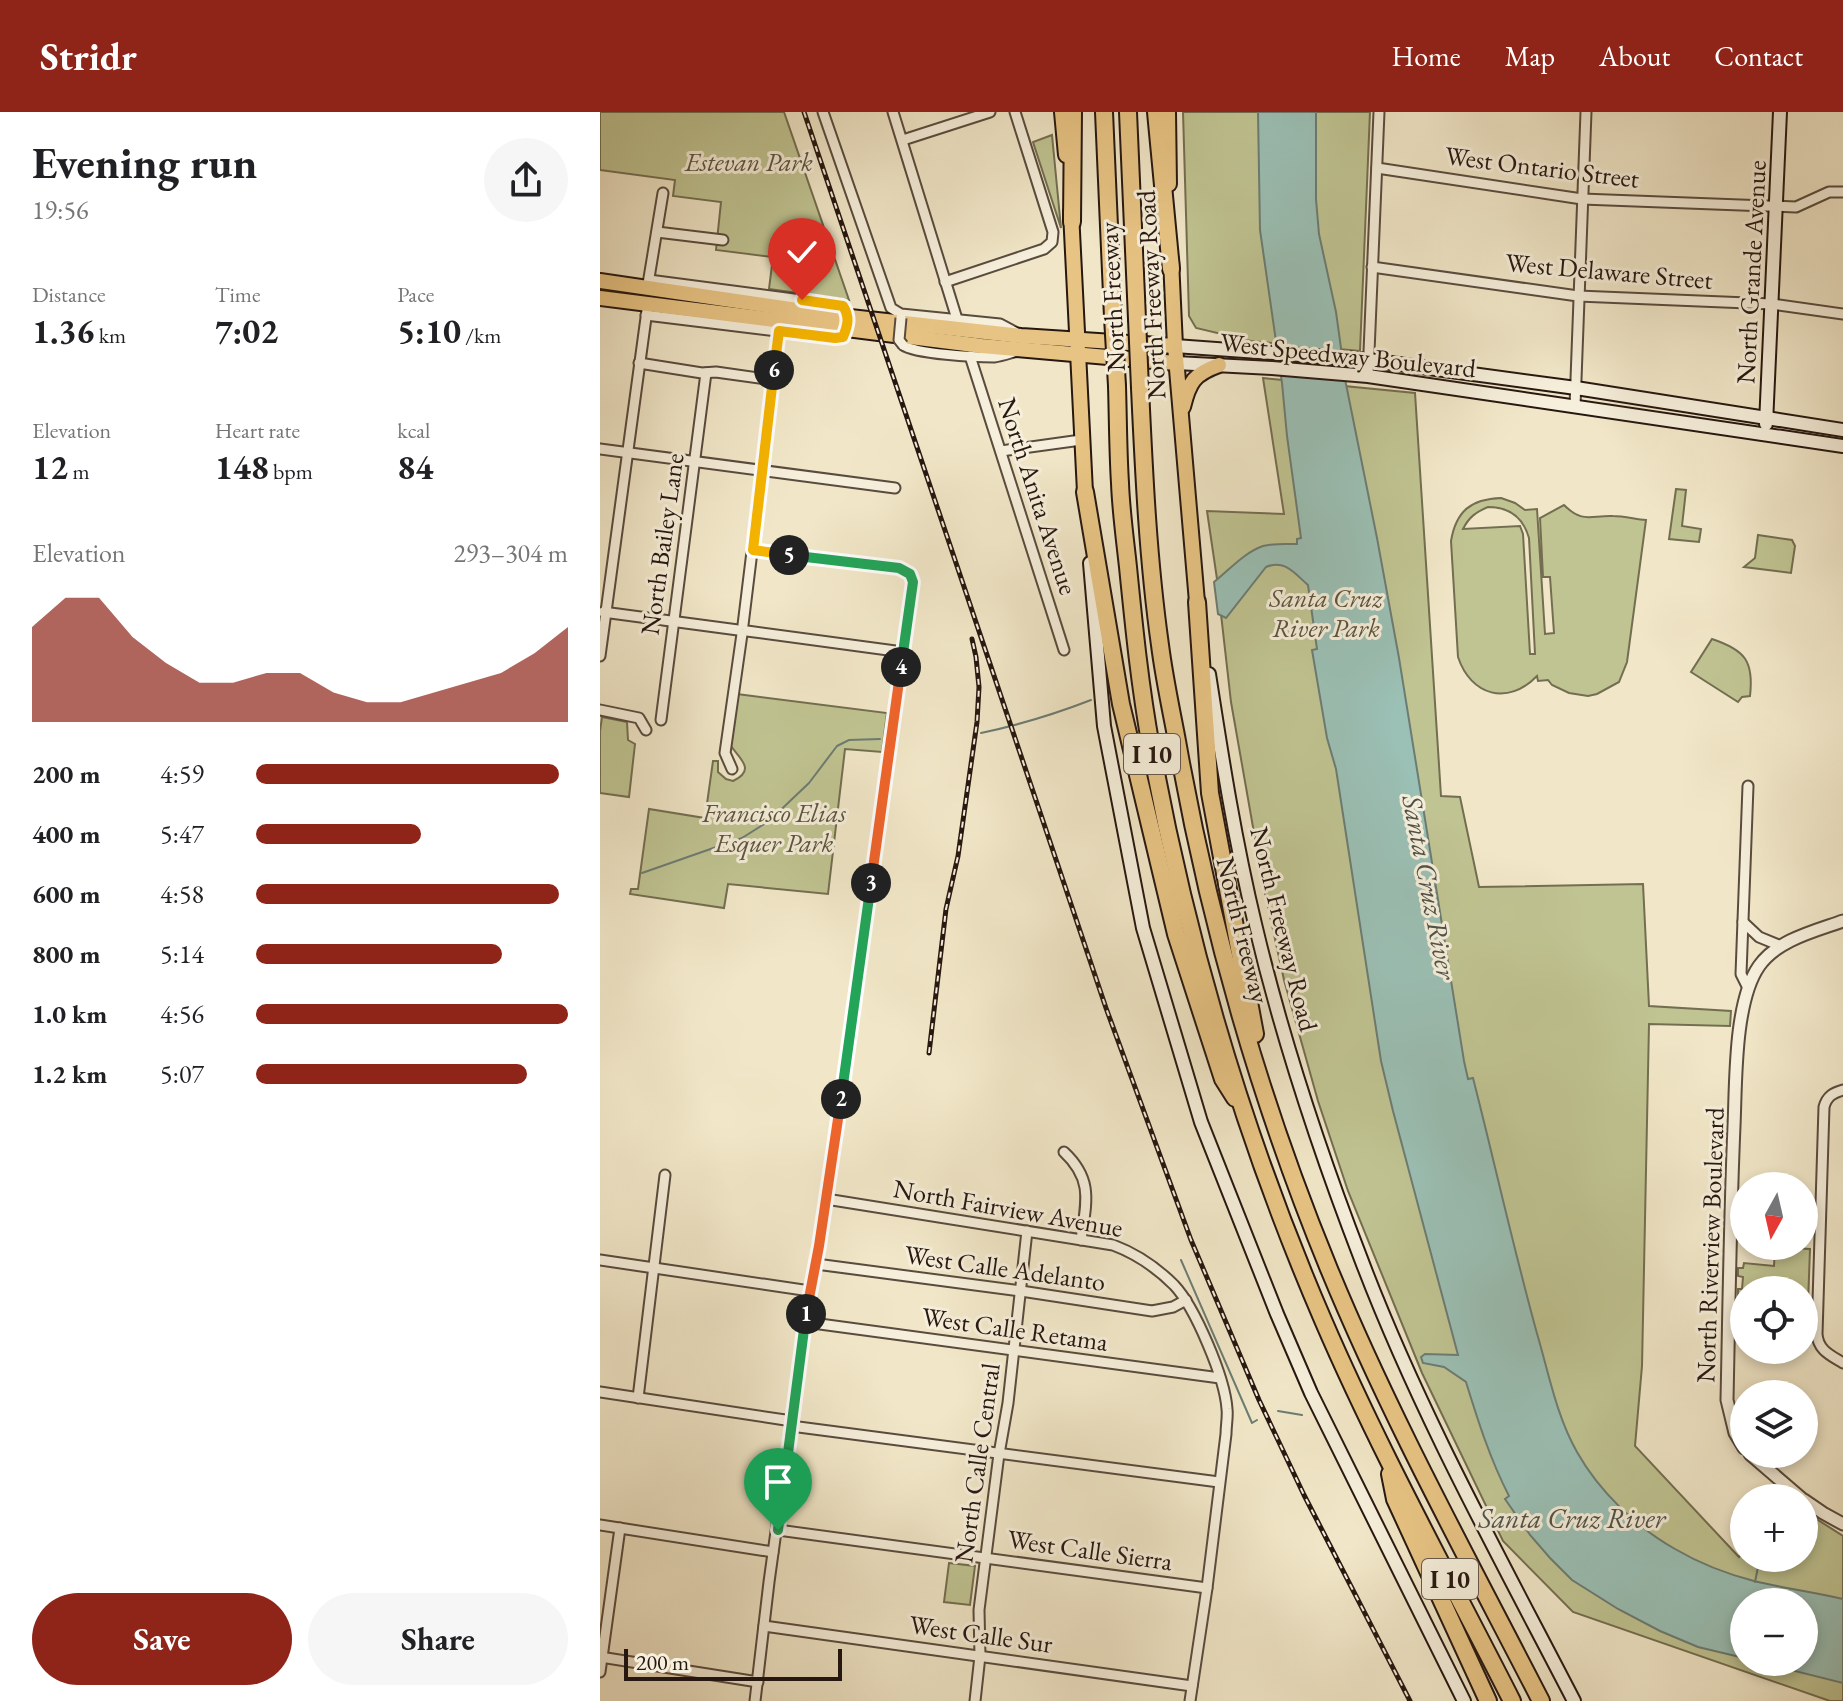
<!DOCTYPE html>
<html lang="en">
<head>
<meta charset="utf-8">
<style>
	body { margin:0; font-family:"EB Garamond",serif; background:#f6f6f6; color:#202124; height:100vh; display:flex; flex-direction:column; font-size:30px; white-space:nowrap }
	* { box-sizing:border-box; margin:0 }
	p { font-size:26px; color:#757577 }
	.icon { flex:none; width:44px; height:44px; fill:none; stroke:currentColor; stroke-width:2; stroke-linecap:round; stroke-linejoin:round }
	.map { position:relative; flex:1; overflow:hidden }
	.side { display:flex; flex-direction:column; background:#fff; width:600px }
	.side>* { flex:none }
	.needle { width:52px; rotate:188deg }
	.tools { position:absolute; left:1130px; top:1060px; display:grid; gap:16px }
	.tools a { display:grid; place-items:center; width:88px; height:88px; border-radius:50%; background:#fff; box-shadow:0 4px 12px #0003; font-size:40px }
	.scale { position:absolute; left:24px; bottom:20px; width:218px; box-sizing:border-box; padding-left:8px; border:4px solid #261710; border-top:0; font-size:22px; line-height:28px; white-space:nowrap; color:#261710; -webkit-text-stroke:6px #f6efdb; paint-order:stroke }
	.pin { position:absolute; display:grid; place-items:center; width:68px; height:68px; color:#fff; margin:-82px -34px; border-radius:50% 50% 50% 0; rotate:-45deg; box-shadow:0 0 8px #0007 }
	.pin .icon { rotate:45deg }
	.km { position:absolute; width:40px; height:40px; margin:-20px; border-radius:50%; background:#222; color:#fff; font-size:22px; line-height:40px; text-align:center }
	.round { display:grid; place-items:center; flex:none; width:84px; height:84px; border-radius:42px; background:#f6f6f6 }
	.overview { display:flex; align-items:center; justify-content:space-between; height:136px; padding:0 32px }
	h1 { font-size:44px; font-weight:700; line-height:60px }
	.stats { display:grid; grid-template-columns:repeat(3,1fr); gap:12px; height:136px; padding:8px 32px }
	.stats div { display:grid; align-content:center }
	.stats b { font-size:34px; font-weight:700 }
	.stats small { font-size:22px; font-weight:400 }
	.stats p { font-size:22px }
	.chart { height:224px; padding:16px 32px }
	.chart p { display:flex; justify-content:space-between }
	.chart svg { width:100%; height:144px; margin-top:8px; fill:#8f2418; opacity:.7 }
	.action { display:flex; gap:16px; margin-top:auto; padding:16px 32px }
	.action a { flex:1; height:92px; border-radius:48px; background:#8f2418; color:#fff; font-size:32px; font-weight:700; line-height:92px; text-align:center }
	.action a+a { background:#f6f6f6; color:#202124 }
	ul { padding:0 32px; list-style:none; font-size:26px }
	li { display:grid; grid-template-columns:128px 96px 1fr; align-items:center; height:60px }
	li i { height:20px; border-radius:10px; background:#8f2418 }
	header { display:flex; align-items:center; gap:48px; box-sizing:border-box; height:112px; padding:0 40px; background:#8f2418; color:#fff }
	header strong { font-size:38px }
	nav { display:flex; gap:44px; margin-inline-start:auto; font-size:28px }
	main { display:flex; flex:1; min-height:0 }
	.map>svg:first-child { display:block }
	.green { fill:#c0c492; stroke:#736e51; stroke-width:2; fill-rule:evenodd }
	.water { fill:#9bc0b5; stroke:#6c7c73; stroke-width:2 }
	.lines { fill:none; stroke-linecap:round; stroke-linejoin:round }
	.stream { stroke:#6c7c73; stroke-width:2 }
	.minor-casing { stroke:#594b3e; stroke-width:13 }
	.tertiary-casing { stroke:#594b3e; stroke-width:15 }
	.secondary-casing { stroke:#261710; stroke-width:16 }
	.primary-casing { stroke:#261710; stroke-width:18 }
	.motorway-casing { stroke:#261710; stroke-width:20 }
	.minor { stroke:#f6efdb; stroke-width:9 }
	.tertiary { stroke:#f6efdb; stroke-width:11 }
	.secondary { stroke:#f6efdb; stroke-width:12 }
	.primary { stroke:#e8c484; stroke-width:14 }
	.motorway { stroke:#e8c484; stroke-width:16 }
	.rail-casing { stroke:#261710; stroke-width:5 }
	.rail { stroke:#f6efdb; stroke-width:2; stroke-dasharray:6; stroke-linecap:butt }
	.minor-bridge-casing { stroke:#594b3e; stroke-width:13; stroke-linecap:butt }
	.motorway-bridge-casing { stroke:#261710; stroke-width:20; stroke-linecap:butt }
	.minor-bridge { stroke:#f6efdb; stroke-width:9 }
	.motorway-bridge { stroke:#e8c484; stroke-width:16 }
	.split-1-casing { stroke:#fff; stroke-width:16 }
	.split-2-casing { stroke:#fff; stroke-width:16 }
	.split-3-casing { stroke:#fff; stroke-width:16 }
	.split-4-casing { stroke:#fff; stroke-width:16 }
	.split-5-casing { stroke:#fff; stroke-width:16 }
	.split-6-casing { stroke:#fff; stroke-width:16 }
	.split-7-casing { stroke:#fff; stroke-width:16 }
	.split-1 { stroke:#22a559; stroke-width:10 }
	.split-2 { stroke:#f0652b; stroke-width:10 }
	.split-3 { stroke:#22a559; stroke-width:10 }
	.split-4 { stroke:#f0652b; stroke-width:10 }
	.split-5 { stroke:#22a559; stroke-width:10 }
	.split-6 { stroke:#f5b400; stroke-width:10 }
	.split-7 { stroke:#f5b400; stroke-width:10 }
	.labels { text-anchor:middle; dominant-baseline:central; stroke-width:6; stroke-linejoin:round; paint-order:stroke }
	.shield { fill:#f6efdb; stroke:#64584d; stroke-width:2 }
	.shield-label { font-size:24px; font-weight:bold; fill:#261710 }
	.park-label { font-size:26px; font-style:italic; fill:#5c543e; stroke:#f6efdb }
	.street-label { font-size:26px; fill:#261710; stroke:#f6efdb }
	.water-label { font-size:28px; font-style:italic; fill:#4f524a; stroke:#f6efdb }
</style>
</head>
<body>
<header>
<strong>Stridr</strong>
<nav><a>Home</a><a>Map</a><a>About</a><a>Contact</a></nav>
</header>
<main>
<section class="side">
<div class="overview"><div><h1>Evening run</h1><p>19:56</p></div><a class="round"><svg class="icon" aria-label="share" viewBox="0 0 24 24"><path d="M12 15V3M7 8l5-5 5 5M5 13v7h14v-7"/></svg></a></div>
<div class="stats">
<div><p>Distance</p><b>1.36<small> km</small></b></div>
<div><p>Time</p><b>7:02</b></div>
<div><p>Pace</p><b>5:10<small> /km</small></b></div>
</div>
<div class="stats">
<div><p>Elevation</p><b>12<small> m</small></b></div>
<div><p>Heart rate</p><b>148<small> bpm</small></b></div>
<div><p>kcal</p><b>84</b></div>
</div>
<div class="chart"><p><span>Elevation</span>293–304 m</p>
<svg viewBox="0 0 160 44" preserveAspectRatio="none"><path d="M0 44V15L10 6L20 6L30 18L40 26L50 32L60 32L70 29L80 29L90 35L100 38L110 38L120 35L130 32L140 29L150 23L160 15V44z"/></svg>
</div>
<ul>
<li><b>200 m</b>4:59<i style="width:97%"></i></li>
<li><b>400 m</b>5:47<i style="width:53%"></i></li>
<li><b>600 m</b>4:58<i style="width:97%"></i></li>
<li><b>800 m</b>5:14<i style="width:79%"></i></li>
<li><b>1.0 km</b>4:56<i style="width:100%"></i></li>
<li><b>1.2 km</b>5:07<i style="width:87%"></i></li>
</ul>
<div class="action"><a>Save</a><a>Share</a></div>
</section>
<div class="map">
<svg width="1243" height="1589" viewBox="0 0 1243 1589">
	<rect width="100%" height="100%" fill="#f1e7c8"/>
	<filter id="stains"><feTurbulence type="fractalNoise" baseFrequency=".0025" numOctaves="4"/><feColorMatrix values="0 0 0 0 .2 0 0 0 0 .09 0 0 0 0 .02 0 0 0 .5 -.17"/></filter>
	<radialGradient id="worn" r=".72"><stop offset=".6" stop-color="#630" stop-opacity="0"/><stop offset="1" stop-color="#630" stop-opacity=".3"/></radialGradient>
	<g class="green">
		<path d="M0,0H184L249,188L169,177L173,145L116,138L121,90L73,84L75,68L0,58Z"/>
		<path d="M583,0H770L760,239L651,229L596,216L589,204Z"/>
		<path d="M452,23L461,116L433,30Z"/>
		<path d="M663,266L815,281L841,684L860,685L879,775L1043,772L1049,894L1131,899L1130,914L1049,912L1042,1254L1035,1334L1139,1445L1144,1440V1446H1204V1399L1243,1424V1589H1230L973,1500L903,1429L822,1261L748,1079L718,989L684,868L663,772L631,590L617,467L607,399L684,402ZM1144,1490H1204V1550H1144Z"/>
		<path d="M1076,377L1086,378L1082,414L1101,417L1099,430L1069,427Z"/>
		<path d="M901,386L915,391L925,398L937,397L945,522L954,521L950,465H943L940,406L964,393C983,412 991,403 1013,404C1024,404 1035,407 1046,408L1027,550L1019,570L997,582L988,584L969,581L952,573L948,568L938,569L937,564C908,594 871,584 858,545L851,429C856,399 871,387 901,386ZM888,395C910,395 923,405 929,426L935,542H930L923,422L920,414L863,417C869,405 876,400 888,395Z"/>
		<path d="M1158,423L1192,428L1195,434L1191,461L1144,455L1155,446Z"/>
		<path d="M1112,527C1145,538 1154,549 1150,584L1142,585L1138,590L1091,560Z"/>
		<path d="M137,582L287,601L282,640L245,637L228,782L128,772L124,796L30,782L31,777H38L49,697L105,706L113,649H118V660L126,667L133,669C157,658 139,646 131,634Z"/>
		<path d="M2,605L27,610L28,628L35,632L29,685L0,681V619Z"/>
		<path d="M1175,1135L1210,1137L1208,1192H1211L1210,1212H1208L1207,1215L1204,1214V1178H1144V1211L1138,1207V1177H1142L1143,1165L1138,1164V1156H1143L1144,1151L1174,1154Z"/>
		<path d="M349,1451L375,1454L370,1493L344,1490Z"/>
	</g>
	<path class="water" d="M658,0H716V87L719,122L736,200L746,272L777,426L799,546L864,949L868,967L873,966C895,1052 914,1139 938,1225C949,1263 957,1305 977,1340C999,1379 1036,1415 1075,1437C1099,1451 1127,1462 1154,1469C1183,1476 1213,1480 1243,1487V1571L1159,1550H1204V1490H1144V1546L1098,1535L1060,1519L1018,1497L972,1468L950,1446L930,1423L905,1387L909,1384C890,1347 878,1309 866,1270L844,1255L823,1251L821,1245L825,1242L858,1243L793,999L781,949L736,657L727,626L712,538L717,537L708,473C694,461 685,447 666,455L626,506L618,502L614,470C629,458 645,440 663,434C674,431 686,432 697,432V427L701,426L687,324L682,271L660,118Z"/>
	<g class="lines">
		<g class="stream">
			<path d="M381,621C419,613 455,602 491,588"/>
			<path d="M42,761L142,726L169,709L209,671L237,634L249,628L280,627"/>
			<path d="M581,1148L652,1311L657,1308"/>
			<path d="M678,1299L702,1303"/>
			<path d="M1204,1426L1219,1405"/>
			<path d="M1155,1470L1158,1455L1164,1446"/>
		</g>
		<defs>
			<g id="minor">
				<path d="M223,0L291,196L301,202L400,212L415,220"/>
				<path d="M293,0L357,207"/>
				<path d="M303,28L390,0"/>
				<path d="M777,56L982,87L1196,95L1229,80H1243"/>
				<path d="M57,120L123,128"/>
				<path d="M772,155L978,184L1172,192L1243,202"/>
				<path d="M49,168L239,193L245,198"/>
				<path d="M345,170L444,137L452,130L453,120L415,0"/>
				<path d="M48,172L63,81"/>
				<path d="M46,203L235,226L243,225"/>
				<path d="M303,233C315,242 376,245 394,245C401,244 407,242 414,240"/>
				<path d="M370,244L464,538"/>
				<path d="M39,251L102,261L116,260L173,268"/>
				<path d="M768,264L779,0"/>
				<path d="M975,294L986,0"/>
				<path d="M0,337L295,376"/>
				<path d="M401,339L481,328"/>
				<path d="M153,438L299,456L310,462L313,470L248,939L219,1134L205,1210L169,1470L155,1589"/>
				<path d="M3,500L138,518"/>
				<path d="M143,513L179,219"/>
				<path d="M147,519L303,540"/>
				<path d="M0,544L48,191"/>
				<path d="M0,598L39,606L46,618"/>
				<path d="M61,608L106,261"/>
				<path d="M132,657L125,641L142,522"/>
				<path d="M1143,810L1159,825L1181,834"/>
				<path d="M1148,876L1141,862L1148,674"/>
				<path d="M1243,978C1233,981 1227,984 1224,995L1217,1222C1218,1238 1230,1243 1243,1251"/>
				<path d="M464,1040C494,1068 486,1091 481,1128"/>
				<path d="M226,1087L513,1133C537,1142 556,1155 574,1173C595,1195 625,1266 627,1297C628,1305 626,1313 626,1322L607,1476L590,1589"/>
				<path d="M0,1148L210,1179"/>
				<path d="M216,1152L421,1179L552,1199L573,1195L586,1188"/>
				<path d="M205,1210L620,1266"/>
				<path d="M0,1280L192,1309"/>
				<path d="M38,1286L65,1063"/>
				<path d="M191,1314L619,1370"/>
				<path d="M0,1413L173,1440"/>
				<path d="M178,1418L607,1476"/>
				<path d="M164,1514L592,1574"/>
				<path d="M0,1545L158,1570"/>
				<path d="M0,1560L20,1416"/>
				<path d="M375,1589L380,1544L379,1498L399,1342L408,1291L427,1119"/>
			</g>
			<g id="tertiary">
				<path d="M1144,1336L1135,1321L1127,1288C1129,1197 1130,1106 1134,1014C1136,970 1134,890 1159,854C1177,828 1215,819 1243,809"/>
				<path d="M1150,1342L1201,1386"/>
				<path d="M1204,1388L1223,1401L1243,1412"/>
			</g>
			<g id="secondary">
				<path d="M575,234L769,248L976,276L1243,318"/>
				<path d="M576,251L672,256L768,264L1243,334"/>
				<path d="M1166,312L1180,0"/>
				<path d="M490,451L504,614L543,816L601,1010L677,1202L711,1281L864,1589"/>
				<path d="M609,562C622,646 635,729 655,812C682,926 719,1038 761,1147C819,1300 899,1444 974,1589"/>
			</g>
			<g id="primary">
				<path d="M462,0L466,43"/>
				<path d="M568,0L569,72"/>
				<path d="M471,100L485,380"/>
				<path d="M571,148L575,234L597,490"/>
				<path d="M0,169L232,203L421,224L575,234"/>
				<path d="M0,186L382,234L576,251"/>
				<path d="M583,295C589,270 594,262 619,253"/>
			</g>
			<g id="motorway">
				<path d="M504,0L513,205"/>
				<path d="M528,0L537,207"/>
				<path d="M556,0L571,157"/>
				<path d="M472,110L473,0"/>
				<path d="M517,274C518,306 518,339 520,371C521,399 525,427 528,455C534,515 540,575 551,635C587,831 644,1025 723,1208C779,1338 848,1463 912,1589"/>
				<path d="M540,276C544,362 548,448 560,533C564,565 571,597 577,629C609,810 659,987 729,1157C790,1305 868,1447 941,1589"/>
				<path d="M485,380L521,592L576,822L623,967L635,986"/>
				<path d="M597,490L610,681L655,922"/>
				<path d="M790,1362L795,1387L888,1589"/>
			</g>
		</defs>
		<use href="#minor" class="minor-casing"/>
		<use href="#tertiary" class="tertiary-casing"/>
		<use href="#secondary" class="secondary-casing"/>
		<use href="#primary" class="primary-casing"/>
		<use href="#motorway" class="motorway-casing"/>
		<use href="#minor" class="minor"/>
		<use href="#tertiary" class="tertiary"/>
		<use href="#secondary" class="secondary"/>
		<use href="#primary" class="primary"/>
		<use href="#motorway" class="motorway"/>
		<defs>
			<g id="rail">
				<path d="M204,0L506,896L591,1128L659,1288L704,1383L810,1589"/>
				<path d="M329,941L346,797L358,744L377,610L379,575L376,545L372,527"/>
			</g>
		</defs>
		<use href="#rail" class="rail-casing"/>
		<use href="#rail" class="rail"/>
		<defs>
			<g id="minor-bridge">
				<path d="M301,206L299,228L303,233"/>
				<path d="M243,225C247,215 250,208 245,198"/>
			</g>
			<g id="motorway-bridge">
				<path d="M513,205L517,274"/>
				<path d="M537,207L540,276"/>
			</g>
		</defs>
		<use href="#minor-bridge" class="minor-bridge-casing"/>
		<use href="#motorway-bridge" class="motorway-bridge-casing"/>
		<use href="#minor-bridge" class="minor-bridge"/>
		<use href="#motorway-bridge" class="motorway-bridge"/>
	</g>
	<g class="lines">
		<defs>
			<path id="split-1" d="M178,1418L206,1202"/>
			<path id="split-2" d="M206,1202L219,1134L241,987"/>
			<path id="split-3" d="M241,987L271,771"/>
			<path id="split-4" d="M271,771L301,555"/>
			<path id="split-5" d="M189,443L299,456L310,462L313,470L301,555"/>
			<path id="split-6" d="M174,258L153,438L189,443"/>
			<path id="split-7" d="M174,258L179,219L235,226L243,225C248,213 250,205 243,194L202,188"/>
		</defs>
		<use href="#split-1" class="split-1-casing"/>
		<use href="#split-2" class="split-2-casing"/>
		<use href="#split-3" class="split-3-casing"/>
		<use href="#split-4" class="split-4-casing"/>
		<use href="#split-5" class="split-5-casing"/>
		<use href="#split-6" class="split-6-casing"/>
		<use href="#split-7" class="split-7-casing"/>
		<use href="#split-1" class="split-1"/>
		<use href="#split-2" class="split-2"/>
		<use href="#split-3" class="split-3"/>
		<use href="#split-4" class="split-4"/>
		<use href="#split-5" class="split-5"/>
		<use href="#split-6" class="split-6"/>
		<use href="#split-7" class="split-7"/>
	</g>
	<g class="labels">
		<g class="shield">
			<rect x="524" y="622" width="56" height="40" rx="6"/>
			<rect x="822" y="1447" width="56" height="40" rx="6"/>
		</g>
		<g class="shield-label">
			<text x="552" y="642">I 10</text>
			<text x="850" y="1467">I 10</text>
		</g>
		<g class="park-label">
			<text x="149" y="50">Estevan Park</text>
			<text x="726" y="486">Santa Cruz<tspan x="726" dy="30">River Park</tspan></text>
			<text x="174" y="701">Francisco Elias<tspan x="174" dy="30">Esquer Park</tspan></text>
		</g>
		<g class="street-label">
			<text transform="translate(942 55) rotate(7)">West Ontario Street</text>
			<text transform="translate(1009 159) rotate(5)">West Delaware Street</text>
			<text transform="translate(1151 160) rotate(-87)">North Grande Avenue</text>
			<text transform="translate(551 183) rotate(-93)">North Freeway Road</text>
			<text transform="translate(512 185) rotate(-93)">North Freeway</text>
			<text transform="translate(748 243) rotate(6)">West Speedway Boulevard</text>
			<text transform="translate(438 384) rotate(72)">North Anita Avenue</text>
			<text transform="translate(62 432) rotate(-82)">North Bailey Lane</text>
			<text transform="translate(684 817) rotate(76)">North Freeway Road</text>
			<text transform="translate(643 818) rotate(76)">North Freeway</text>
			<text transform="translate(408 1096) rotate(10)">North Fairview Avenue</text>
			<text transform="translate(1110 1133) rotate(-88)">North Riverview Boulevard</text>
			<text transform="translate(405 1156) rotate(8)">West Calle Adelanto</text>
			<text transform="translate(415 1217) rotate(8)">West Calle Retama</text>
			<text transform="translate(377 1351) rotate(-82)">North Calle Central</text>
			<text transform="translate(490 1438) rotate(8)">West Calle Sierra</text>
			<text transform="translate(381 1522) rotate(8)">West Calle Sur</text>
		</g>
		<g class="water-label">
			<text transform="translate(830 775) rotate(79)">Santa Cruz River</text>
			<text x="972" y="1406">Santa Cruz River</text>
		</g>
	</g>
	<rect width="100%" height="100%" filter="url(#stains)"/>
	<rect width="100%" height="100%" fill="url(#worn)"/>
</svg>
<div class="tools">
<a><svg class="needle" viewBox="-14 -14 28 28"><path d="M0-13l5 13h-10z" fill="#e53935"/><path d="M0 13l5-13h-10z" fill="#757577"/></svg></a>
<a><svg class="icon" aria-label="locate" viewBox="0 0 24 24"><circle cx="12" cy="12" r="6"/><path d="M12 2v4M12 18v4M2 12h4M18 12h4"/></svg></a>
<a><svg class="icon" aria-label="layers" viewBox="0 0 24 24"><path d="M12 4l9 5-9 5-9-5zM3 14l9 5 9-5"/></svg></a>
<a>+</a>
<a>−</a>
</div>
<div class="scale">200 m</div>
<div class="pin" style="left:178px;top:1418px;background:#1e9e55"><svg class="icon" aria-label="arrive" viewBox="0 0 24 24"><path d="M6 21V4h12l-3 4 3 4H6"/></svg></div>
<div class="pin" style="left:202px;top:188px;background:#d93025"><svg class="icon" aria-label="check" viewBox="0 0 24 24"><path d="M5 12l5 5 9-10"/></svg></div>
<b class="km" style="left:206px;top:1202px">1</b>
<b class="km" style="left:241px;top:987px">2</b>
<b class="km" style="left:271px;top:771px">3</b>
<b class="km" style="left:301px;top:555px">4</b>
<b class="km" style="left:189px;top:443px">5</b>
<b class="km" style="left:174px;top:258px">6</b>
</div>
</main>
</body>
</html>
